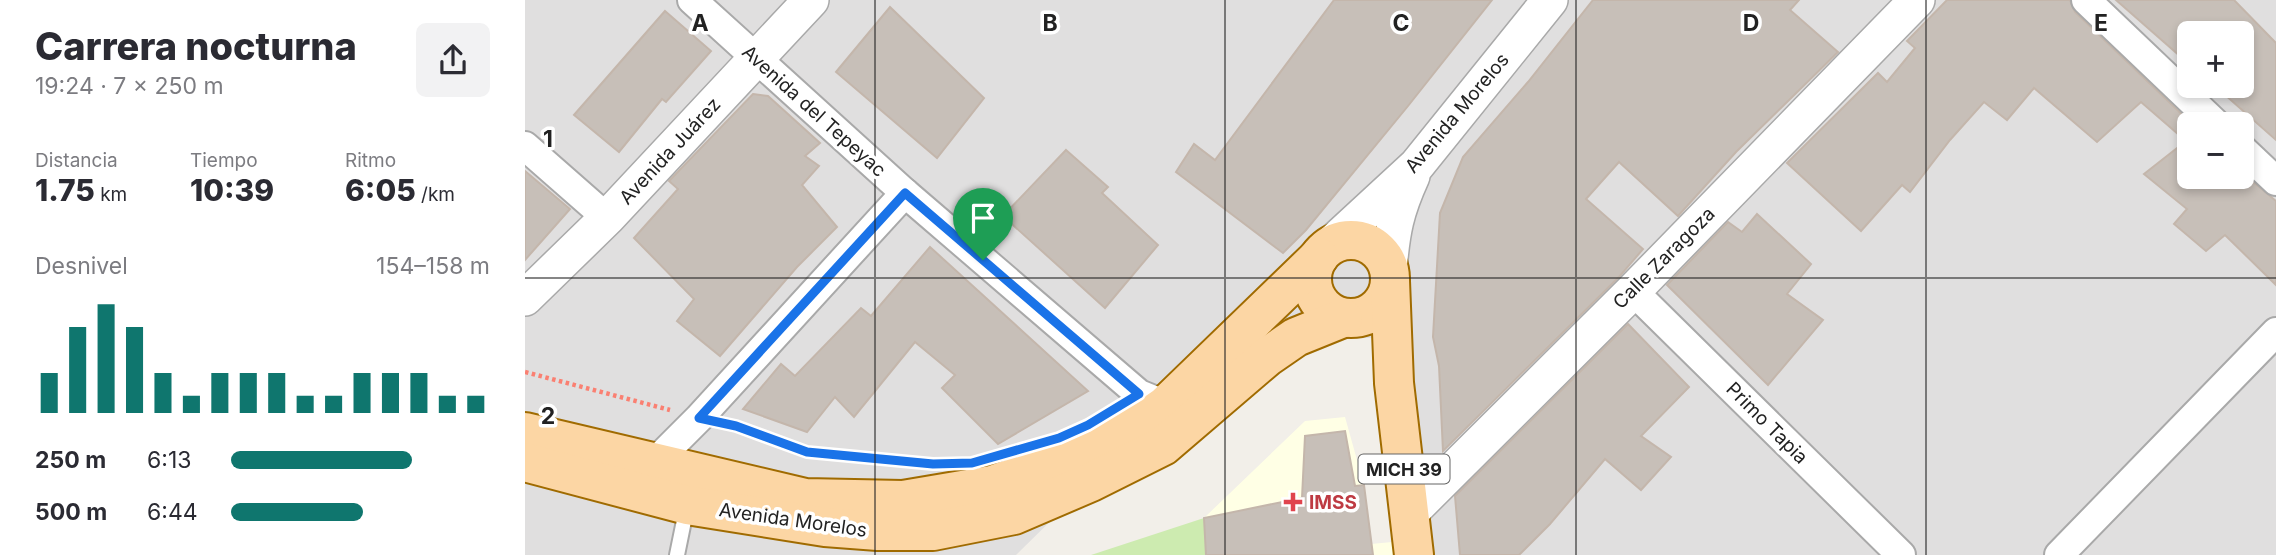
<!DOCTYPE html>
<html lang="es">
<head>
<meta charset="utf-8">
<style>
	body { margin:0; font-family:Inter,sans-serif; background:#f2f2f3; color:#2b2b33; height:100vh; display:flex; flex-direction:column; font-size:26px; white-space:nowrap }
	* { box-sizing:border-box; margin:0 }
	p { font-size:23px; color:#7c7c81 }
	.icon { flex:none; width:38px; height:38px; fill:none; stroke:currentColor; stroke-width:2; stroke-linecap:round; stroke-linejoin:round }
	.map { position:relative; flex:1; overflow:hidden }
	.details { display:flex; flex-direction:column; background:#fff; width:525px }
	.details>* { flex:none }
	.controls { position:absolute; left:1652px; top:21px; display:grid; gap:14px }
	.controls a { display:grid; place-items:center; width:77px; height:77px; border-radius:10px; background:#fff; box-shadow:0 4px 10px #0003; font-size:35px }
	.pin { position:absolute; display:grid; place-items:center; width:60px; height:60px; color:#fff; margin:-72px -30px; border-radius:50% 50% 50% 0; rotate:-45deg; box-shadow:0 0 7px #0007 }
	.pin .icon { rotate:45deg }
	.round { display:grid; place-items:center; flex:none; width:74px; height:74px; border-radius:10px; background:#f2f2f3 }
	.headline { display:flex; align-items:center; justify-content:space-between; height:119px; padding:0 35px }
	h1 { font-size:38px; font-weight:800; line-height:52px }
	.stats { display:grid; grid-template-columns:repeat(3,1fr); gap:10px; height:119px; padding:7px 35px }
	.stats div { display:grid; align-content:center }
	.stats b { font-size:30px; font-weight:800 }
	.stats small { font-size:19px; font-weight:400 }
	.stats p { font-size:19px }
	.chart { height:196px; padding:14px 35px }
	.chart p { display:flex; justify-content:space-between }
	.chart svg { width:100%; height:126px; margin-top:7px; stroke:#0f766e; stroke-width:6 }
	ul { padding:0 35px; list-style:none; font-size:23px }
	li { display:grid; grid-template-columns:112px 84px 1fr; align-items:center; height:52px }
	li i { height:18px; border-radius:9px; background:#0f766e }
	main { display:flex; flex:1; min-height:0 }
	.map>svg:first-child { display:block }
	.residential { fill:#e0dfdf; fill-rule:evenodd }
	.education { fill:#ffffe5 }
	.grass { fill:#cdebb0 }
	.building { fill:#c7bfb8; stroke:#c4b6ab; stroke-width:2 }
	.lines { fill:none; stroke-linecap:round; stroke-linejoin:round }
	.service-casing { stroke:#a9a9a9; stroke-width:18 }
	.minor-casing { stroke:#a9a9a9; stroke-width:32 }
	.tertiary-casing { stroke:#a9a9a9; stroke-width:38 }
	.primary-casing { stroke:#a06b00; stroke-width:42 }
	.path { stroke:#fa8072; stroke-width:4.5; stroke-dasharray:3.5 3.5; stroke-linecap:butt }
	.service { stroke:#fff; stroke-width:14 }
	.minor { stroke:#fff; stroke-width:28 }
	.tertiary { stroke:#fff; stroke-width:35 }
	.primary { stroke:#fcd6a4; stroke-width:38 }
	.route-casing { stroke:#fff; stroke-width:14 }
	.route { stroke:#1a73e8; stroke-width:9 }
	.grid { fill:none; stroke:#222; stroke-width:2; stroke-opacity:0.55 }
	.health-dot { fill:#e0444e; stroke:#fff; stroke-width:2.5 }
	.labels { text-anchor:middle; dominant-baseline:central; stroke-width:7; stroke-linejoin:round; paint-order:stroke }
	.shield { fill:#fff; stroke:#646464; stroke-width:2 }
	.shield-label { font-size:18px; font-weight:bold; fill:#222 }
	.street-label { font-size:19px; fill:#222; stroke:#fff }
	.health-label { font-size:19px; font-weight:bold; fill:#be3a42; stroke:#fff; text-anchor:start }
	.grid-label { font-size:23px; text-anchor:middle; font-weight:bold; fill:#222; stroke:#fff; stroke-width:7; stroke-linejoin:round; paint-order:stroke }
</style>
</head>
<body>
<main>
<section class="details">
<div class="headline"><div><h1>Carrera nocturna</h1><p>19:24 · 7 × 250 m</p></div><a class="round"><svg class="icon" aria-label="share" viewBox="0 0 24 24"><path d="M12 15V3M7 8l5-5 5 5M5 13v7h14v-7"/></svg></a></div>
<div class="stats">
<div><p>Distancia</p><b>1.75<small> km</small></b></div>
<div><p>Tiempo</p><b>10:39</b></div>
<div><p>Ritmo</p><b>6:05<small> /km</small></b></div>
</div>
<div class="chart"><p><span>Desnivel</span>154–158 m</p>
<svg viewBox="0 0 160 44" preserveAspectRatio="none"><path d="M5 44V30M15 44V14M25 44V6M35 44V14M45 44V30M55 44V38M65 44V30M75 44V30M85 44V30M95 44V38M105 44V38M115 44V30M125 44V30M135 44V30M145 44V38M155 44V38"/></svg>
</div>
<ul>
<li><b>250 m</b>6:13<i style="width:70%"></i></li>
<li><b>500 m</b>6:44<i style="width:51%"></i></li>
</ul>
</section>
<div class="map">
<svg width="1751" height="555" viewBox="0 0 1751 555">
	<rect width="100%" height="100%" fill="#f2efe9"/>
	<path class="residential" d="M0,0H1751V555H889L854,338L771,337L723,327L491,555H0ZM1664,33H1717V86H1664ZM1664,124H1717V177H1664Z"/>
	<path class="education" d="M820,417L839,485L846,544L867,542L869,555H681L679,518L780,421Z"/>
	<path class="grass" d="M679,518L681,555H566Z"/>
	<g class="building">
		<path d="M809,0H967L883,106L781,230L758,253L651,172L669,144L690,160Z"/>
		<path d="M1068,0H1274L1265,10L1313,52L1211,152L1153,216L1094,162L1061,199L1118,249L1094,277L918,451L914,366L908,337L915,213L938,157L1003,82Z"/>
		<path d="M1422,0H1545L1550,12L1667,124H1664V177H1722L1751,201V285L1700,235L1681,251L1649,224L1662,209L1619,174L1661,141L1616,102L1572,142L1509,88L1482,120L1459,102L1425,140L1385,192L1377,185L1336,231L1262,163L1353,73L1362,82L1390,48L1382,41Z"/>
		<path d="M1591,0H1709L1751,43V140L1690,86H1717V33H1664V64Z"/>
		<path d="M365,7L459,98L412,158L311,72Z"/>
		<path d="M140,11L186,51L141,102L137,99L94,152L49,115Z"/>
		<path d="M228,94L243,96L295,143L280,156L294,166L277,185L312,227L272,267L195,356L152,321L169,299L109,238L153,189L144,181Z"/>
		<path d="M541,150L583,187L577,193L633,245L580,308L478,216Z"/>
		<path d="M0,171L45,209L0,260Z"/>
		<path d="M1232,214L1286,264L1262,294L1298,320L1243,385L1142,285L1203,222L1217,232Z"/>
		<path d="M405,247L563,391L473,444L417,388L430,375L390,342L329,417L310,397L282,432L218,409L256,364L270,376L336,308L346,316Z"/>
		<path d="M1103,324L1164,387L1116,436L1146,457L1116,490L1080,459L1025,524L994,555H935L930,496Z"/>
		<path d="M820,431L830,486L839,485L848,555H681L679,518L777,498L780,436Z"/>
	</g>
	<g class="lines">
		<defs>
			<path id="service" d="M152,555L162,506"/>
			<g id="minor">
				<path d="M167,0L380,193L614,394L641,405"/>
				<path d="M1561,0L1691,124"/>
				<path d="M0,146L82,218"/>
				<path d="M1717,149L1751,181"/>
				<path d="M1108,291L1376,555"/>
				<path d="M128,464L174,418L380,193"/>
				<path d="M1534,555L1751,332"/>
			</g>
			<g id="tertiary">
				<path d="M802,248L892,165L1025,0"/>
				<path d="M864,270C867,231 871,211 887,176"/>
				<path d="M0,298L82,218L286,0"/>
				<path d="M884,514L1108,291L1392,0"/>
			</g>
			<g id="primary">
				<circle cx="826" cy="279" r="39"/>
				<path d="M865,281L869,383L889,555"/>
				<path d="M0,432L280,498L378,500L467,485L550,455L615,423L641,405L794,257"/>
				<path d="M0,462L162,505L300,527L353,531H408L489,515L566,482L638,446L742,357L771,337L818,318"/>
			</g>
		</defs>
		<use href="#service" class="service-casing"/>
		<use href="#minor" class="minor-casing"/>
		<use href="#tertiary" class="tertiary-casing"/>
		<use href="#primary" class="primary-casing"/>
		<g class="path">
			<path d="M0,372L145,410"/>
			<path d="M204,425L282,451L393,462"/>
		</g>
		<use href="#service" class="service"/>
		<use href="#minor" class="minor"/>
		<use href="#tertiary" class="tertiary"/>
		<use href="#primary" class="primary"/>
	</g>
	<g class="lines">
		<defs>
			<path id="route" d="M380,193L614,394L563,425L534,438L447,463L408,464L282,452L211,426L174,418Z"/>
		</defs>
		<use href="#route" class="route-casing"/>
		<use href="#route" class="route"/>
	</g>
	<path class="grid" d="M350,0V555M700,0V555M1051,0V555M1401,0V555M0,278H1751"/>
	<path class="health-dot" d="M764.5 491.5h7v7h7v7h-7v7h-7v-7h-7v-7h7z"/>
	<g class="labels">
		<rect class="shield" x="833.5" y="454.5" width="91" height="29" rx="5"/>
		<g class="shield-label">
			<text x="879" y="469">MICH 39</text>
		</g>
		<g class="street-label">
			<text transform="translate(289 111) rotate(42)">Avenida del Tepeyac</text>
			<text transform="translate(932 113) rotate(-50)">Avenida Morelos</text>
			<text transform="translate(145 151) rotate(-47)">Avenida Juárez</text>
			<text transform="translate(1139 258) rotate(-45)">Calle Zaragoza</text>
			<text transform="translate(1242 423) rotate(45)">Primo Tapia</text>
			<text transform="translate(268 520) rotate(8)">Avenida Morelos</text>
		</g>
		<g class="health-label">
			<text x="784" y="502">IMSS</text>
		</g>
	</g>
	<g class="grid-label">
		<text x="175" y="31">A</text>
		<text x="525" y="31">B</text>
		<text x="876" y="31">C</text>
		<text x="1226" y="31">D</text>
		<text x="1576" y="31">E</text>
		<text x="23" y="147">1</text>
		<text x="23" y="424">2</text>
	</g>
</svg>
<div class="controls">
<a>+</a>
<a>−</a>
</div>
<div class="pin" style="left:458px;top:260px;background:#1e9e55"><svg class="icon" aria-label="arrive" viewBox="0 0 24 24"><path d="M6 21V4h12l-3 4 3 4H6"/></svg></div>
</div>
</main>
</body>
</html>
